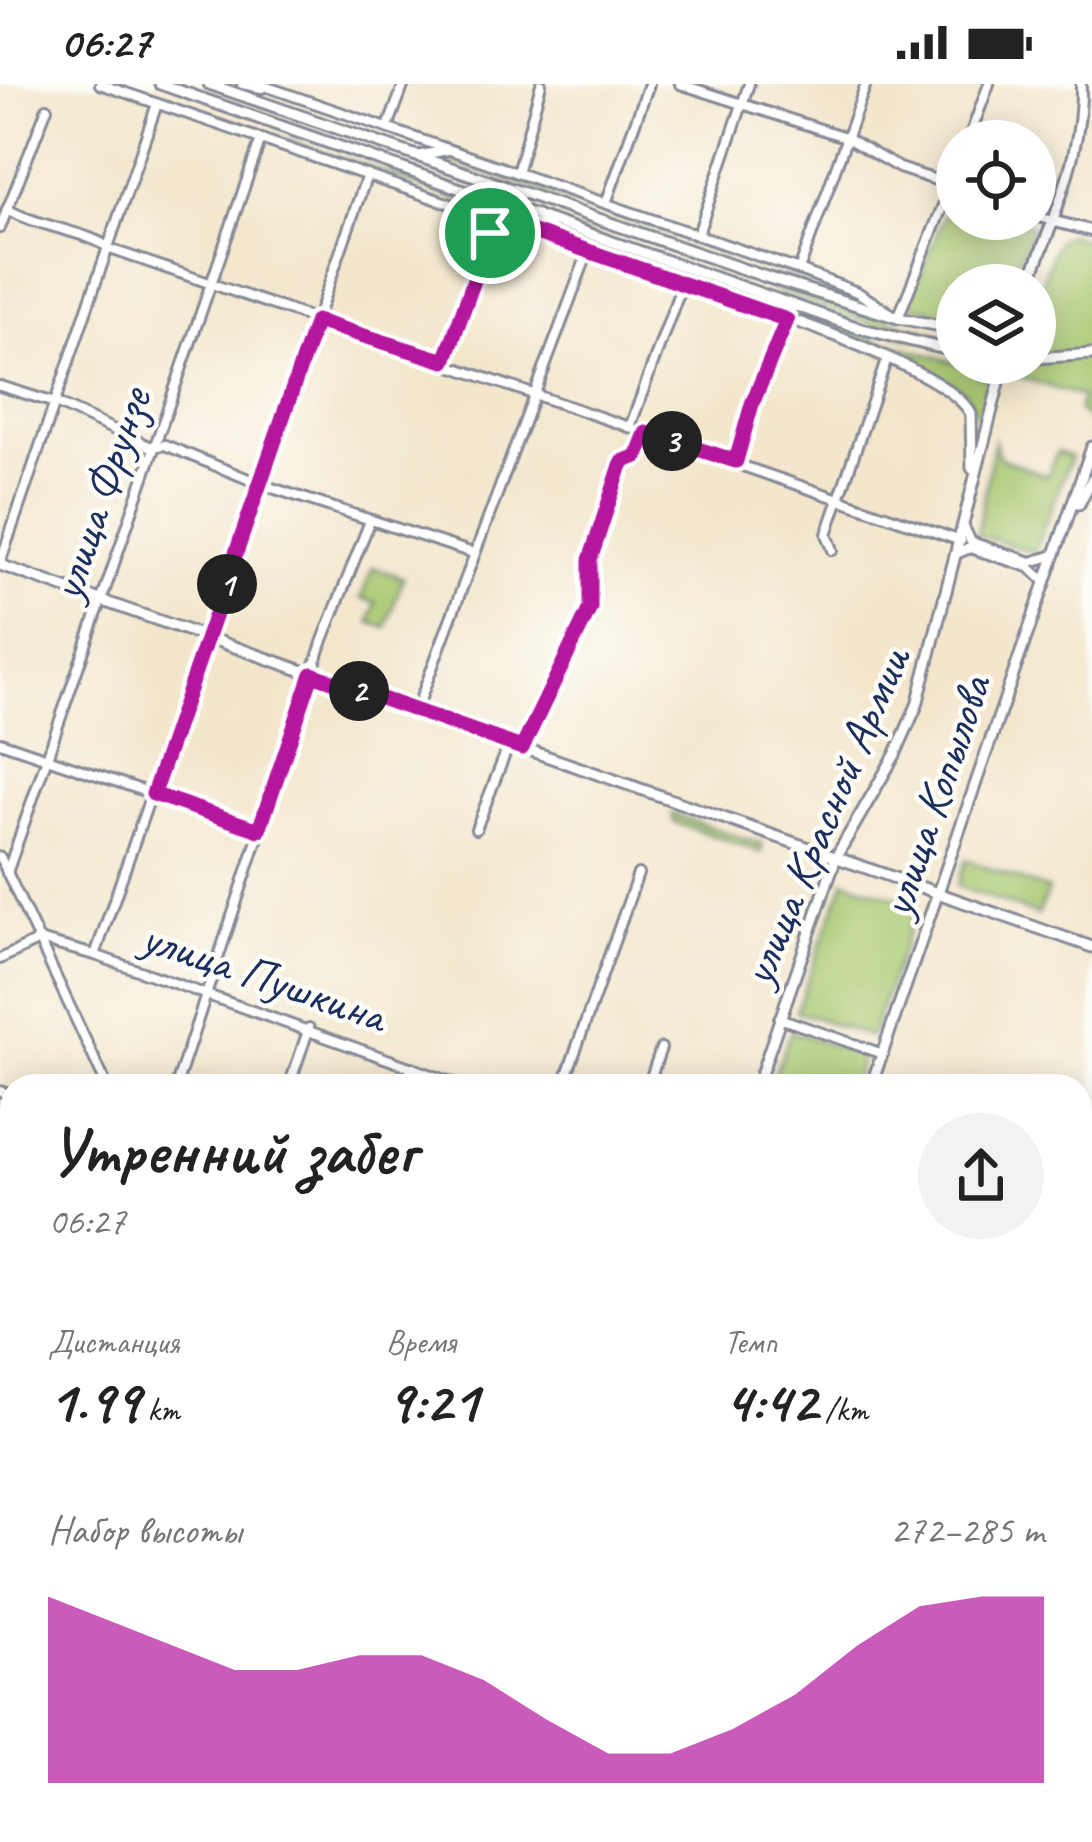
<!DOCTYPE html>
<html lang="ru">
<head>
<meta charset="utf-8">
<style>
	body { margin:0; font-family:Caveat,sans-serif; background:#f2f2f2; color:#222; height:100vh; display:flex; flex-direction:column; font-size:45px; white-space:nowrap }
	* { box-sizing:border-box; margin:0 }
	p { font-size:39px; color:#767676 }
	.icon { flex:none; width:66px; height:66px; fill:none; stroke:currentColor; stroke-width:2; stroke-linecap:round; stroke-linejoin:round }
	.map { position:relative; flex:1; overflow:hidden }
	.side { position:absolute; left:0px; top:990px; width:1092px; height:768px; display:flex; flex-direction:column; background:#fff; border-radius:36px 36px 0 0; box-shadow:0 6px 30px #0003 }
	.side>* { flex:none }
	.fabs { position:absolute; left:936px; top:36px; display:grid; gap:24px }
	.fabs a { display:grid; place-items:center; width:120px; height:120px; border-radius:50%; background:#fff; box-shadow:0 6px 30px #0003; font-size:60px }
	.pin { position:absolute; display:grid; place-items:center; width:102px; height:102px; color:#fff; margin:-51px; border:6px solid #fff; border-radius:50%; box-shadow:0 3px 12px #0007 }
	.km { position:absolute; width:60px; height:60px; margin:-30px; border-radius:50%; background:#222; color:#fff; font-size:33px; line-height:60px; text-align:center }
	.round { display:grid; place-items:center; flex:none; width:126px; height:126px; border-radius:63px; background:#f2f2f2 }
	.head { display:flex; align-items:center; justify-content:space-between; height:204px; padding:0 48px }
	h1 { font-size:66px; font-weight:800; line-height:90px }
	.stats { display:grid; grid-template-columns:repeat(3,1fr); gap:18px; height:204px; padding:12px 48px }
	.stats div { display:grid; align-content:center }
	.stats b { font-size:60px; font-weight:800 }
	.stats small { font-size:33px; font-weight:400 }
	.stats p { font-size:33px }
	.chart { height:336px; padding:24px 48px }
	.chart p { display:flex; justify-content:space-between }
	.chart svg { width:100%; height:216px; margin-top:12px; fill:#b5179e; opacity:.7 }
	.status { display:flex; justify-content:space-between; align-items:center; height:84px; padding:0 60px; background:#fff; direction:ltr }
	.status svg { height:33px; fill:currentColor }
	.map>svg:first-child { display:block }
	.green { fill:#a8c870; stroke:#627c67; stroke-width:3 }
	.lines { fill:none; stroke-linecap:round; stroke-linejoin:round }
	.minor-casing { stroke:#878a95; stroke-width:14 }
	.major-casing { stroke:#878a95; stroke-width:15 }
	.minor { stroke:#fff; stroke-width:8 }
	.major { stroke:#fff; stroke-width:9 }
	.rail-casing { stroke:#1b2f5e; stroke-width:8 }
	.rail { stroke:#fdfcf7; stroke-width:3; stroke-dasharray:9; stroke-linecap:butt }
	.route-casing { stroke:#fff; stroke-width:24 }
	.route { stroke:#b5179e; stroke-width:15 }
	.labels { text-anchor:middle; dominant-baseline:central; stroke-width:9; stroke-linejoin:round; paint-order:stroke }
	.street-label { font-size:48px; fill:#1b2f5e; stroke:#fdfcf7 }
</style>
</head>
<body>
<div class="status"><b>06:27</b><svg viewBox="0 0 49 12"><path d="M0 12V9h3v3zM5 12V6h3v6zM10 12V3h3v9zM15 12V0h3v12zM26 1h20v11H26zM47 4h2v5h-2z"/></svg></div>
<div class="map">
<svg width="1092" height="1758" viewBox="0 0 1092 1758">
	<rect width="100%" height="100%" fill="#fdfcf7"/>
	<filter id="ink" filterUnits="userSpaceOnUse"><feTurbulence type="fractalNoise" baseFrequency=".00833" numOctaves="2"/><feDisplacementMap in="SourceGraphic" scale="24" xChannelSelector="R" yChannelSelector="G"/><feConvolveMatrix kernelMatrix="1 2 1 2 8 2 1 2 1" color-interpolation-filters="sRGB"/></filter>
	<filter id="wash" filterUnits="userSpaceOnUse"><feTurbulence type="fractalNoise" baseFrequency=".004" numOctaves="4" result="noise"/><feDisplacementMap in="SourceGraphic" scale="48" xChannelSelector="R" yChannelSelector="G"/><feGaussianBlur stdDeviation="2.7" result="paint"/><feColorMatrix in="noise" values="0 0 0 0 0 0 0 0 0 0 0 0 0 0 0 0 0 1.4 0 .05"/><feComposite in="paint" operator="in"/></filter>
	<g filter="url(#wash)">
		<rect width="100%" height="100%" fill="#f3e6cc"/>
		<g class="green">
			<path d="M121,0L536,138L542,146Z"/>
			<path d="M459,74L800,192L834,206L443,75Z"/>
			<path d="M957,111V135H1019L1032,145L1007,201H957V233L909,221L951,112Z"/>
			<path d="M550,138L758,212L719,206L567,153Z"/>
			<path d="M1069,150L1092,159L1089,334L1078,327L1082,313L1014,291L1011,284L1012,279H1035V217L1057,156Z"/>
			<path d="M773,200L957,256V261L906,253L771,205Z"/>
			<path d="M764,223L957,279L976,280L977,292L991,295L981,338L966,308L934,288Z"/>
			<path d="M994,357L1000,374L1047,392L1057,368L1071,373L1034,468L977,451Z"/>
			<path d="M373,483L403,494L386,544L370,538L376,519L361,514Z"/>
			<path d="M672,730L763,761L761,768L674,738Z"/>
			<path d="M966,776L1048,806L1038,831L957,802Z"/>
			<path d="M845,796L918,821L871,953L796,927Z"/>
			<path d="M791,947L863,972L852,1002H770Z"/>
			<path d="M1080,1007L1092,1012V1059L1080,1055Z"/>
		</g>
	</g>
	<g filter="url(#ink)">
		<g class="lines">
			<defs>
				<g id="minor">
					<path d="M100,0L558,157"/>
					<path d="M242,0L262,4"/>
					<path d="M259,0L799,186L857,208L898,234L957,86"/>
					<path d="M680,0L845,53L899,84L957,103"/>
					<path d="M388,43L404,0"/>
					<path d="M968,57L989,0"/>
					<path d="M416,72L448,66"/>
					<path d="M517,89L541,0"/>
					<path d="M606,119L649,0"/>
					<path d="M7,125C34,142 94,149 110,165L961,457"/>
					<path d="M1035,132L1053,137C1069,91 1082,49 1081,0"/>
					<path d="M0,144L47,24"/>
					<path d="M698,150L749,0"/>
					<path d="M799,186L866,0"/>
					<path d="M445,277L496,135"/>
					<path d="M0,302L58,320L151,363L165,361L263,401L473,469"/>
					<path d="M630,343L682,200"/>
					<path d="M736,377L752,320L787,236"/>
					<path d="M964,443L971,458L1031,478L1055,471"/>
					<path d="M833,466L827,450L887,274"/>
					<path d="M958,469L970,464L1029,483L1046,498"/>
					<path d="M0,479L157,20"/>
					<path d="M416,627L588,168"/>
					<path d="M0,658L259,746"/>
					<path d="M522,664L590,524L589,476L622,378L637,372L646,349"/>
					<path d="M476,745L509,660"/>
					<path d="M0,773L107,1002"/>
					<path d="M7,789L261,55"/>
					<path d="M95,871L367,91"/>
					<path d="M0,875L39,856L95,871L463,1002"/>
					<path d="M779,934L883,970"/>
					<path d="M176,1002L323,556L370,437"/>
					<path d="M289,1002L309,944"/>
					<path d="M406,1002L412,983"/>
					<path d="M563,1002L638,790"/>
					<path d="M648,1002L661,964"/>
					<path d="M0,1007L12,1011"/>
					<path d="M0,1151L12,1114"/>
					<path d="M0,1176L12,1181"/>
					<path d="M1080,1347L1092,1333"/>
					<path d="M1080,1579L1092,1584"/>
					<path d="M378,1758L381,1746"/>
					<path d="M494,1758L496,1746"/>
					<path d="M616,1758L624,1752L640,1758"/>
				</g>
				<g id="major">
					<path d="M160,0L859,244L957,268"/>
					<path d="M209,0L769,194L898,234L957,245"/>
					<path d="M537,131L561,158C636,187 942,270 971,330L972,384"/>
					<path d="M1028,201L1053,137L1092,147"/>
					<path d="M745,216L794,223"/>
					<path d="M1035,274L1092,270"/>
					<path d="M1079,420L1092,395"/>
					<path d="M0,481L1092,863"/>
					<path d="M757,1002L836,773L895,671L917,621L1004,279"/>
					<path d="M871,1002L1092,363"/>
					<path d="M558,1758L562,1746"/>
					<path d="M572,1758L576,1746"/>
				</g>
			</defs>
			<use href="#minor" class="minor-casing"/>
			<use href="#major" class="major-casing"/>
			<use href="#minor" class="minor"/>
			<use href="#major" class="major"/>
			<defs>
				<g id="rail">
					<path d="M0,1611L2,1613"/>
					<path d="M0,1641L12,1653"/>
					<path d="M0,1693L12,1705"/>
					<path d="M36,1746L49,1758"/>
				</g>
			</defs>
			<use href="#rail" class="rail-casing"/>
			<use href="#rail" class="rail"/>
		</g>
	</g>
	<g class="lines" filter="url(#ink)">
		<defs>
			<path id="route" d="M496,135L787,236L752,320L736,377L646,349L637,372L622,378L590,476V524L522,664L312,590L259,746L153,710L316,237L445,277Z"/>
		</defs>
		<use href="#route" class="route-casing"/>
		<use href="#route" class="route"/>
	</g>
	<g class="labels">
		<g class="street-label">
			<text transform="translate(100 410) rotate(-71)">улица Фрунзе</text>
			<text transform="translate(935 712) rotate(-71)">улица Копылова</text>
			<text transform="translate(825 732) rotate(-67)">улица Красной Армии</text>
			<text transform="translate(264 892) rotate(19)">улица Пушкина</text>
		</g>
	</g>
</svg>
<div class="fabs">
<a><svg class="icon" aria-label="locate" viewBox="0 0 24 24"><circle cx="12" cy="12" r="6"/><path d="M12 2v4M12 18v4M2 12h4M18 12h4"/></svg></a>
<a><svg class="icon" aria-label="layers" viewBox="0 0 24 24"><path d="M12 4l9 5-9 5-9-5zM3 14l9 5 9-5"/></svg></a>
</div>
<div class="pin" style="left:490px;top:149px;background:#1e9e55"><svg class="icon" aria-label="arrive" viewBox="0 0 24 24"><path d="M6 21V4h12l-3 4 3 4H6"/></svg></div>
<b class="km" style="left:227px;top:500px">1</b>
<b class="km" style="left:359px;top:607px">2</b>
<b class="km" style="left:672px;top:357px">3</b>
<section class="side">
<div class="head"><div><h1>Утренний забег</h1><p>06:27</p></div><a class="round"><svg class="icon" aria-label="share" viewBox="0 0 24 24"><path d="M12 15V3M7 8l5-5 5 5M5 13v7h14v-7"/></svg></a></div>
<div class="stats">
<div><p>Дистанция</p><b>1.99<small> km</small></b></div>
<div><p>Время</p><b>9:21</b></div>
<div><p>Темп</p><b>4:42<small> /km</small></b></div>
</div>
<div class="chart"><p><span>Набор высоты</span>272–285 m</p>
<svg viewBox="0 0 160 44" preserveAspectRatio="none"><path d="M0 44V6L10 11L20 16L30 21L40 21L50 18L60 18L70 23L80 31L90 38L100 38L110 33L120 26L130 16L140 8L150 6L160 6V44z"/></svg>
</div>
</section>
</div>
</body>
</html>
